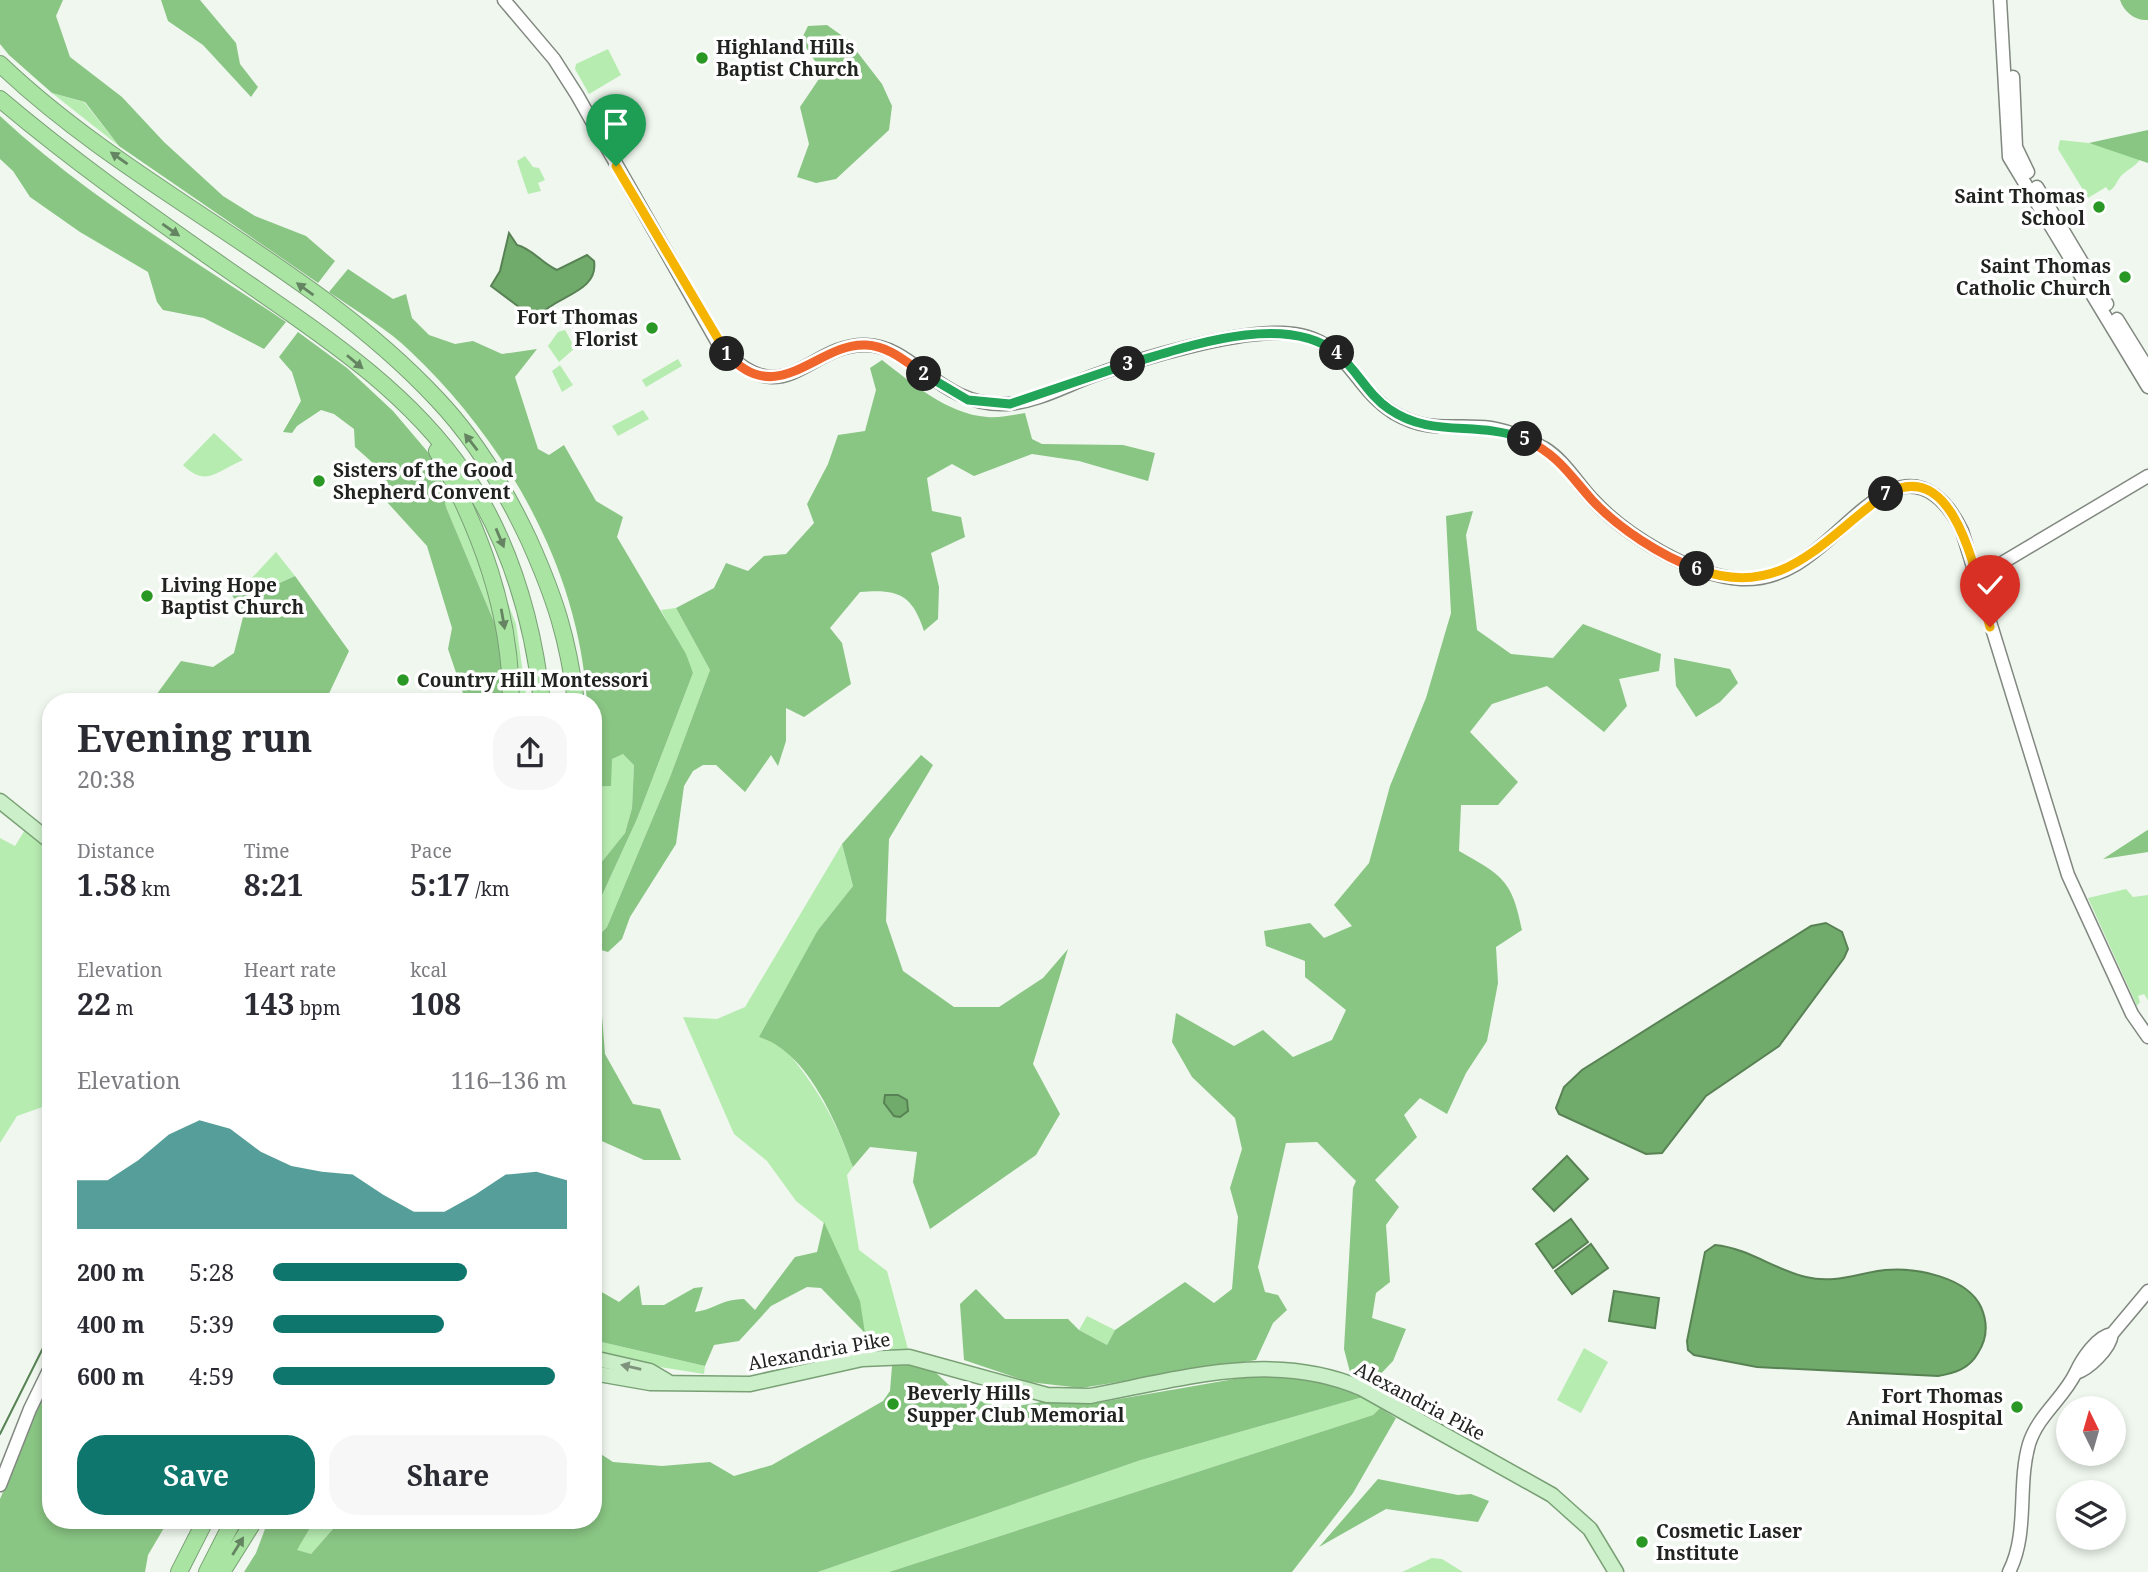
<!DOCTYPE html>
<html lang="en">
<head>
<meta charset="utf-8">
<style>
	body { margin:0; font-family:"Noto Serif",serif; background:#f7f7f7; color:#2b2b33; height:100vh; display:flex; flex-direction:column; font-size:26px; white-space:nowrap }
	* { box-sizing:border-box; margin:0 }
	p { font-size:23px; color:#7c7c81 }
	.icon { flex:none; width:38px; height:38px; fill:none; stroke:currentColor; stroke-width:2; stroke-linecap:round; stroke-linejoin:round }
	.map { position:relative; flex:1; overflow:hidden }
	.sheet { position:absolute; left:42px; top:693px; width:560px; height:836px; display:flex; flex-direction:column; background:#fff; border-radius:28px; box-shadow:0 4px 10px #0003 }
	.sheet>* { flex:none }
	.needle { width:46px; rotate:355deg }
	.controls { position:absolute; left:2056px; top:1396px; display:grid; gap:14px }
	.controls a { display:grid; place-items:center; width:70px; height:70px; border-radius:50%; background:#fff; box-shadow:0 4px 10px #0003; font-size:35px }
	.pin { position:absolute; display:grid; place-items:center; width:60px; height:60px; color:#fff; margin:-72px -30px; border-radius:50% 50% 50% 0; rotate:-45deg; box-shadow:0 0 7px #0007 }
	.pin .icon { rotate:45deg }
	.km { position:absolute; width:35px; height:35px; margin:-18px; border-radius:50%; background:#222; color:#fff; font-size:19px; line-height:35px; text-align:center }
	.round { display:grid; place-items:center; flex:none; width:74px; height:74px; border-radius:28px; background:#f7f7f7 }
	.overview { display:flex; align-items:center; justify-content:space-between; height:119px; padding:0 35px }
	h1 { font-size:38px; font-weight:700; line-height:52px }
	.stats { display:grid; grid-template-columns:repeat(3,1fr); gap:10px; height:119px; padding:7px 35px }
	.stats div { display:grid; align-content:center }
	.stats b { font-size:30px; font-weight:700 }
	.stats small { font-size:19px; font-weight:400 }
	.stats p { font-size:19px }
	.chart { height:196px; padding:14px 35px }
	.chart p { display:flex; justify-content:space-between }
	.chart svg { width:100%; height:126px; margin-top:7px; fill:#0f766e; opacity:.7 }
	.cta { display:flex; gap:14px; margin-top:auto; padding:14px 35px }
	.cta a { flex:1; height:80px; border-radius:28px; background:#0f766e; color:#fff; font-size:28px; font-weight:700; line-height:80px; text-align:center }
	.cta a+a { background:#f7f7f7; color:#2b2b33 }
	ul { padding:0 35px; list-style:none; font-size:23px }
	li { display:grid; grid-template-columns:112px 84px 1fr; align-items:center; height:52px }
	li i { height:18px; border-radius:9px; background:#0f766e }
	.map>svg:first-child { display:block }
	.green { fill:#b7ecb1 }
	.forest { fill:#89c583 }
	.water { fill:#70ab6b; stroke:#588254; stroke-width:2 }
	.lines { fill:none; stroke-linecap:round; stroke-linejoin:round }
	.stream { stroke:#588254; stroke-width:2 }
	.secondary-casing { stroke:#818880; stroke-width:15 }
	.primary-casing { stroke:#79a075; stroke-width:17 }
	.motorway-casing { stroke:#79a075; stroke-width:18 }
	.secondary { stroke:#fff; stroke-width:12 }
	.primary { stroke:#cbefc8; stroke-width:14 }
	.motorway { stroke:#a9e4a3; stroke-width:16 }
	.oneway { fill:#658462 }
	.oneway2 { fill:#7e937c }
	.split-1-casing { stroke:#fff; stroke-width:14 }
	.split-2-casing { stroke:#fff; stroke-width:14 }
	.split-3-casing { stroke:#fff; stroke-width:14 }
	.split-4-casing { stroke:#fff; stroke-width:14 }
	.split-5-casing { stroke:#fff; stroke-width:14 }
	.split-6-casing { stroke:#fff; stroke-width:14 }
	.split-7-casing { stroke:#fff; stroke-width:14 }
	.split-8-casing { stroke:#fff; stroke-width:14 }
	.split-1 { stroke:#f5b400; stroke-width:9 }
	.split-2 { stroke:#f0652b; stroke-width:9 }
	.split-3 { stroke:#22a559; stroke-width:9 }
	.split-4 { stroke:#22a559; stroke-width:9 }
	.split-5 { stroke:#22a559; stroke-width:9 }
	.split-6 { stroke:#f0652b; stroke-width:9 }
	.split-7 { stroke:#f5b400; stroke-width:9 }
	.split-8 { stroke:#f5b400; stroke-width:9 }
	.poi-dot { fill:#299825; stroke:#fff; stroke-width:2.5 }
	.labels { text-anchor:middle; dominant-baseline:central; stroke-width:7; stroke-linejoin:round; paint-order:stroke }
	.poi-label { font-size:19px; font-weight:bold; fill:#212320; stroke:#fff; text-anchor:start }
	.street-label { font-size:19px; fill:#212320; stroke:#fff }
</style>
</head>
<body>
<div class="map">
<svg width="2148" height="1572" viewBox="0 0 2148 1572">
	<rect width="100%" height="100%" fill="#eff7ee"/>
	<g class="green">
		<path d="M608,49L621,75L589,94L575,69L576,64Z"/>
		<path d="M52,93L84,102L119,146Z"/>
		<path d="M2060,140L2089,143L2141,158C2136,166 2130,168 2123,174C2116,180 2117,187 2109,191L2106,187L2088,198L2058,149Z"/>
		<path d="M525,156L533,167L539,168L545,180L538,183L541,191L528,194L517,161Z"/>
		<path d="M565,330L575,348L559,362L548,346L558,332Z"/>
		<path d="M678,359L682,366L646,387L642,380Z"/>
		<path d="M560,365L573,385L562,392L552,371Z"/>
		<path d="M643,410L649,419L618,436L612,426Z"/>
		<path d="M214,433L243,460C217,471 206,488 183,465Z"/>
		<path d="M440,474L480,555L502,641L446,507Z"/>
		<path d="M276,552L295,576L267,588L250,580Z"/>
		<path d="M507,601L516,624L527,702H517V674Z"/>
		<path d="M676,608L710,670L670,777L607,927L593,942V915L637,819L693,673L661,610Z"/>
		<path d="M623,754L634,764L632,808L625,833L594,873L593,893V787L611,786V759Z"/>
		<path d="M28,825L51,842V1104L17,1116L0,1143V838L15,846Z"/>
		<path d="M842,844L853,886L818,930L778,1042C813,1079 836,1120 853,1167L847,1175L859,1250L887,1271L908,1349L870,1351L824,1223L796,1201L767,1161L734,1134L683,1017L717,1019L745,1007Z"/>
		<path d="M2126,889L2133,897L2148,895V1000L2144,994L2138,996L2140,1002L2137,1006L2088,898Z"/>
		<path d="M1087,1316L1115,1330L1107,1345L1079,1330Z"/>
		<path d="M593,1340L705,1366L704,1374L641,1364L593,1352Z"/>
		<path d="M1584,1348L1608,1362L1581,1413L1557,1400Z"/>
		<path d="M1363,1397L1380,1408L1373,1415L889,1572H818L1141,1460Z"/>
		<path d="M314,1521H340L311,1554L296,1551Z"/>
		<path d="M1432,1558L1442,1559L1463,1572H1402Z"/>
	</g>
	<g class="forest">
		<path d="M0,0H63L56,16L70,57L122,97L164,142L223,196L255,216L306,236L335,261L318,283L119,146L85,102L52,93L9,55L0,44Z"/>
		<path d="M161,0H200L236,43L240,64L258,87L251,97L203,45L168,21Z"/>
		<path d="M2120,0H2148V20C2135,21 2124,12 2120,0Z"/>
		<path d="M827,25L848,40L882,84L892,106L889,130L836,179L816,183L797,177L809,144L800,107L823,73L801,40L808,26Z"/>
		<path d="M0,116C86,196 189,257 286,322L264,349L204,318L163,310L157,302L148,272L80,232L30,197L13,171L0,159Z"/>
		<path d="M2148,130V163L2089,143Z"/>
		<path d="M348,269L393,299L406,294L412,318L429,335L455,344L473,341L502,354L537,349L515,377L538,449L549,455L564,445L596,501L623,517L617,537L686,654L693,673L637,819L593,915V873L625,833L632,808L634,765L623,754L612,759L611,786L593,787V702H587C579,569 507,443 411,352C388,329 356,311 329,292Z"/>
		<path d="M298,332L347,368L393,411L438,464L446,507L502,641L506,702H466L448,649L452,628L427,546L387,502L383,472L355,447L354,429L334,414L321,410L297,426L292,433L283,432L301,401L292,372L279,357Z"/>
		<path d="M882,360C912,383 947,414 987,417C999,418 1013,415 1025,413L1032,439L1042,444L1123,445L1155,453L1148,481L1079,461L1032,454L974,476L952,464L927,478L932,511L961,517L965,537L931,553L939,587L938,619L924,631C912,594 898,589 860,592L830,628L842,643L851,684L804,717L786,708V741L778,766L771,755L745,792L716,765H703L693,771L684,786L676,844L630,917L622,939L608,952L594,948L593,970V942L607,927L670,777L710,670L676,608L714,588L726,563L748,571L764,556L786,554L814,523L807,504L828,464L838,435L865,431L876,390L870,368Z"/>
		<path d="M1473,511L1466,535L1477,630L1511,654L1553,658L1583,624L1661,654L1659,671L1619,679L1627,706L1604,732L1547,686L1492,704L1470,732L1518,782L1498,805H1461L1459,851C1503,876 1512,880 1522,930L1496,947L1498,983L1487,1041L1466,1073L1447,1114L1420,1098L1404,1115L1417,1137L1375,1180L1399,1207L1386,1225L1390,1282L1376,1293L1372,1318L1406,1329L1393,1361L1371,1384L1351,1376L1344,1349L1353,1188L1356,1181L1317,1142L1286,1143L1258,1267L1265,1292L1278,1295L1287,1310L1273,1323L1256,1360L1081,1388L1029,1382L964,1360L960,1304L976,1289L1005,1319H1068L1079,1330L1107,1345L1115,1330L1185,1282L1214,1303L1232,1289L1238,1217L1230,1188L1242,1149L1235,1118L1192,1077L1172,1042L1176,1013L1234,1046L1263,1030L1293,1057L1332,1040L1346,1010L1305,977V961L1266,946L1264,931L1310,923L1324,938L1352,926L1334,905L1369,863L1390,786L1426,698L1451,613L1446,516Z"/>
		<path d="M295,576L349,651L325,702H151L181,661L213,667L234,653L244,613L229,591L250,580L268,588Z"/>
		<path d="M1674,658L1730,669L1738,683L1720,702L1696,717L1676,686Z"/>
		<path d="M921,755L933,765L889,839L886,921L903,971L954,1007H999L1043,978L1068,949L1033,1064L1060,1114L1036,1155L930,1229L913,1182L917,1152L870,1147L853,1167C837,1123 807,1051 759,1037L818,930L853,886L842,844Z"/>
		<path d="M2148,830V852L2103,859L2146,831Z"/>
		<path d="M593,988L601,1003L605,1054L633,1104L660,1109L681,1160H644L595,1138L593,1141Z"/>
		<path d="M824,1222L860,1301L865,1333L821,1288L807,1287L771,1306L739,1341L714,1345L705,1366L593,1340V1287L619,1302L639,1285L642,1305H664L694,1288L703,1287L695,1312C717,1309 718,1300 744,1299L755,1310L795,1257L817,1252Z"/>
		<path d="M907,1365L933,1370L949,1385L976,1400L1005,1408L1041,1402L1096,1403L1246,1377L1286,1376L1321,1382L1363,1397L1141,1460L818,1572H244L256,1553L268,1521H314L297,1550L311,1554L340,1521H593V1449L613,1462L662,1466L710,1462L734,1476L772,1465L883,1401L890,1391L892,1366Z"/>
		<path d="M51,1377V1521H168L148,1555L145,1572H0V1499Z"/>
		<path d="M1380,1408L1396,1418L1353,1493L1292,1572H889L1373,1415Z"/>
		<path d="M1378,1479L1458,1495L1471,1494L1489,1501L1478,1522L1386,1509L1319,1547Z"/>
	</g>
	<g class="water">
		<path d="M509,233L517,245C533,249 541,263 557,270L587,255L594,261C599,292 556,296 540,315L531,316L491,286L500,271Z"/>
		<path d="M1826,923L1842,932L1848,949L1844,958L1779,1046L1706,1096L1662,1153L1646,1154L1559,1114L1556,1108L1564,1087L1582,1070L1811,926Z"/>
		<path d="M885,1095H898L907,1100L908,1111L900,1117L894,1116L884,1103Z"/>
		<path d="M1567,1156L1588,1179L1554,1211L1533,1189Z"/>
		<path d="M1571,1219L1588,1242L1553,1268L1536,1244Z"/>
		<path d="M1591,1244L1608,1268L1572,1294L1555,1271Z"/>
		<path d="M1715,1245C1748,1248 1775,1270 1806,1277C1835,1284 1858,1273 1885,1270C1915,1267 1967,1277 1981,1307C1988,1323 1987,1339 1978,1353C1969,1369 1955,1373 1938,1376L1757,1367L1694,1355L1688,1350L1687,1341L1705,1252Z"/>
		<path d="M1614,1291L1659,1298L1655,1328L1609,1321Z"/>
	</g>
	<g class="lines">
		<path class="stream" d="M0,1434L51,1332"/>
		<defs>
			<g id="secondary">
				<path d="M504,0L554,59L577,95L719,345C784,418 808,343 866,345C915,346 939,407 1007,404C1037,402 1067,385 1095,375C1142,358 1234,331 1282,333C1348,335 1350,386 1394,413C1430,434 1453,423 1491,428C1509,431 1528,439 1544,448C1565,461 1576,482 1593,500C1625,535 1692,576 1741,579C1808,582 1840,516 1891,491C1925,475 1949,504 1962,531L2068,875L2132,1014L2148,1037"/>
				<path d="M2000,0L2009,157L2148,387"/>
				<path d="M2013,77L2016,147L2028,172"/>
				<path d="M2037,187L2107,304"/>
				<path d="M2117,319L2148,369"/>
				<path d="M1975,579L2148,476"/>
				<path d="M2076,1373C2089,1369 2110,1349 2112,1334L2148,1291"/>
				<path d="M0,1485L30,1409L51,1366"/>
				<path d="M2009,1572C2029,1533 2017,1486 2029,1444C2038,1415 2064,1398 2076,1372C2082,1359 2097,1336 2112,1334"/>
			</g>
			<g id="primary">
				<path d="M0,801L51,842"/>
				<path d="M593,1358L650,1371L667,1381"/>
				<path d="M593,1373L650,1383L750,1384L862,1359L909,1357L1047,1395L1090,1396C1181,1379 1273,1350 1361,1388L1552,1495L1590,1529L1616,1572"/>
			</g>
			<g id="motorway">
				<path d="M0,64C133,191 311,264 437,399C476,440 505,489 529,540C555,598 568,638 576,702"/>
				<path d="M0,99C72,160 147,213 224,267C310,327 405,386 464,473C510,541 533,621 542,702"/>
				<path d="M437,451C480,530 511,610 511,702"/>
				<path d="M179,1572L205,1521"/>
				<path d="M207,1572L233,1521"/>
				<path d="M222,1572L254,1521"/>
			</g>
		</defs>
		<use href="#secondary" class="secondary-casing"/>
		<use href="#primary" class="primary-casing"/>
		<use href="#motorway" class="motorway-casing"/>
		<use href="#secondary" class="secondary"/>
		<use href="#primary" class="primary"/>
		<use href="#motorway" class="motorway"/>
	</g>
	<defs><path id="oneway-solid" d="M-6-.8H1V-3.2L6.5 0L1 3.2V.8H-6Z" transform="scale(1.75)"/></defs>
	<g class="oneway">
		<use href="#oneway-solid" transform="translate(119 158) rotate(-145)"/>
		<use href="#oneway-solid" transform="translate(171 230) rotate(35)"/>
		<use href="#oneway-solid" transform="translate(305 289) rotate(-144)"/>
		<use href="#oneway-solid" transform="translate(355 362) rotate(40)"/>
		<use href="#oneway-solid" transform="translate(471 442) rotate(-128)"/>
		<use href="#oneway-solid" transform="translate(500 538) rotate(67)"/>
		<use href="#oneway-solid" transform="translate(503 619) rotate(80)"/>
		<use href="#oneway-solid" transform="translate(238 1546) rotate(-58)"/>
	</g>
	<use class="oneway2" href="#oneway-solid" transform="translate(631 1367) rotate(-167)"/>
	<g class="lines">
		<defs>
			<path id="split-1" d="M616,166L727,354"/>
			<path id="split-2" d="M727,354C778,411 818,342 866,345C889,346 906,362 924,374"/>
			<path id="split-3" d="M924,374L968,400L1010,404L1128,364"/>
			<path id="split-4" d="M1128,364C1186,347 1285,311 1337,353"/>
			<path id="split-5" d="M1337,353C1357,370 1368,395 1389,409C1432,439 1476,420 1525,439"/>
			<path id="split-6" d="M1525,439C1559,456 1568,473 1592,500C1618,528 1661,556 1697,569"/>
			<path id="split-7" d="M1697,569C1784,601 1822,539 1886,494"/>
			<path id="split-8" d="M1886,494C1958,454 1977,583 1990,627"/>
		</defs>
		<use href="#split-1" class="split-1-casing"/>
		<use href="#split-2" class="split-2-casing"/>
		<use href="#split-3" class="split-3-casing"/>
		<use href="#split-4" class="split-4-casing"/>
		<use href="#split-5" class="split-5-casing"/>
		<use href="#split-6" class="split-6-casing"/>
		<use href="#split-7" class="split-7-casing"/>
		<use href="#split-8" class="split-8-casing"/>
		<use href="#split-1" class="split-1"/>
		<use href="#split-2" class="split-2"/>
		<use href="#split-3" class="split-3"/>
		<use href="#split-4" class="split-4"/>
		<use href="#split-5" class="split-5"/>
		<use href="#split-6" class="split-6"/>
		<use href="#split-7" class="split-7"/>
		<use href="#split-8" class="split-8"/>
	</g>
	<g class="poi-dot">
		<circle cx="702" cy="58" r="7"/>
		<circle cx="2099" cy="207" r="7"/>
		<circle cx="2125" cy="277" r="7"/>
		<circle cx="652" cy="328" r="7"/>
		<circle cx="319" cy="481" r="7"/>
		<circle cx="147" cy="596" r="7"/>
		<circle cx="403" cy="680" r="7"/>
		<circle cx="893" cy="1404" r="7"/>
		<circle cx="2017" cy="1407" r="7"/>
		<circle cx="1642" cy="1542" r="7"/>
	</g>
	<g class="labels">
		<g class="poi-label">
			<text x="716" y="47">Highland Hills<tspan x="716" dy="22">Baptist Church</tspan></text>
			<text x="2085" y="196" text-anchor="end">Saint Thomas<tspan x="2085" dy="22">School</tspan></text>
			<text x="2111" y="266" text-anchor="end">Saint Thomas<tspan x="2111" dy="22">Catholic Church</tspan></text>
			<text x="638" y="317" text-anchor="end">Fort Thomas<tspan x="638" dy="22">Florist</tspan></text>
			<text x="333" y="470">Sisters of the Good<tspan x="333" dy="22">Shepherd Convent</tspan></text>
			<text x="161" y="585">Living Hope<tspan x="161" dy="22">Baptist Church</tspan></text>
			<text x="417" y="680">Country Hill Montessori</text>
			<text x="907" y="1393">Beverly Hills<tspan x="907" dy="22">Supper Club Memorial</tspan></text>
			<text x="2003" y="1396" text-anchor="end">Fort Thomas<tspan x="2003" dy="22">Animal Hospital</tspan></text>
			<text x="1656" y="1531">Cosmetic Laser<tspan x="1656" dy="22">Institute</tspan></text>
		</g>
		<g class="street-label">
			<text transform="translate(819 1351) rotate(-10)">Alexandria Pike</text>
			<text transform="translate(1420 1401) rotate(28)">Alexandria Pike</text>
		</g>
	</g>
</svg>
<div class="controls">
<a><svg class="needle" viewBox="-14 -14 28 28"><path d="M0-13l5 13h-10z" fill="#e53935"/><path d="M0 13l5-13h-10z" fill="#7c7c81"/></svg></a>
<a><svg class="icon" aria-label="layers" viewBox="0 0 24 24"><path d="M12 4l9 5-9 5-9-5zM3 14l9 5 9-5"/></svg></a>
</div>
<div class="pin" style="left:616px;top:166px;background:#1e9e55"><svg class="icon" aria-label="arrive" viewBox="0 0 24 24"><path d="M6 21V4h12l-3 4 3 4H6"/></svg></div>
<div class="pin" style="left:1990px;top:627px;background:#d93025"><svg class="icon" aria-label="check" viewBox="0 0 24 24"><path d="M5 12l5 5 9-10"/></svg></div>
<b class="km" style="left:727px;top:354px">1</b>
<b class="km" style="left:924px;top:374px">2</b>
<b class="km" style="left:1128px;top:364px">3</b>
<b class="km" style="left:1337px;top:353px">4</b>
<b class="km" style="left:1525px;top:439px">5</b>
<b class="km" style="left:1697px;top:569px">6</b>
<b class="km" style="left:1886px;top:494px">7</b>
<section class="sheet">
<div class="overview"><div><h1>Evening run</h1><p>20:38</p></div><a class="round"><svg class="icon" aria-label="share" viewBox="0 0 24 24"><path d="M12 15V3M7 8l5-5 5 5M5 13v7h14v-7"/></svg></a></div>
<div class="stats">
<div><p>Distance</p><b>1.58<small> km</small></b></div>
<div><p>Time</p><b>8:21</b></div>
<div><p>Pace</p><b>5:17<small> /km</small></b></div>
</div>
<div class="stats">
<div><p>Elevation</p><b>22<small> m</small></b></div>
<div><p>Heart rate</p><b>143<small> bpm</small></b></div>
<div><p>kcal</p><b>108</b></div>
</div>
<div class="chart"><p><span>Elevation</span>116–136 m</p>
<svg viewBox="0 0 160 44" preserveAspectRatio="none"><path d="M0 44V27L10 27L20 20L30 11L40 6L50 9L60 17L70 22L80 24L90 25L100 32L110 38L120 38L130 32L140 25L150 24L160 27V44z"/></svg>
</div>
<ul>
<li><b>200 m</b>5:28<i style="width:66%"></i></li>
<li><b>400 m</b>5:39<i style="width:58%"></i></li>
<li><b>600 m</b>4:59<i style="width:96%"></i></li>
</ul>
<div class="cta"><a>Save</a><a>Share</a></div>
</section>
</div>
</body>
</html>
